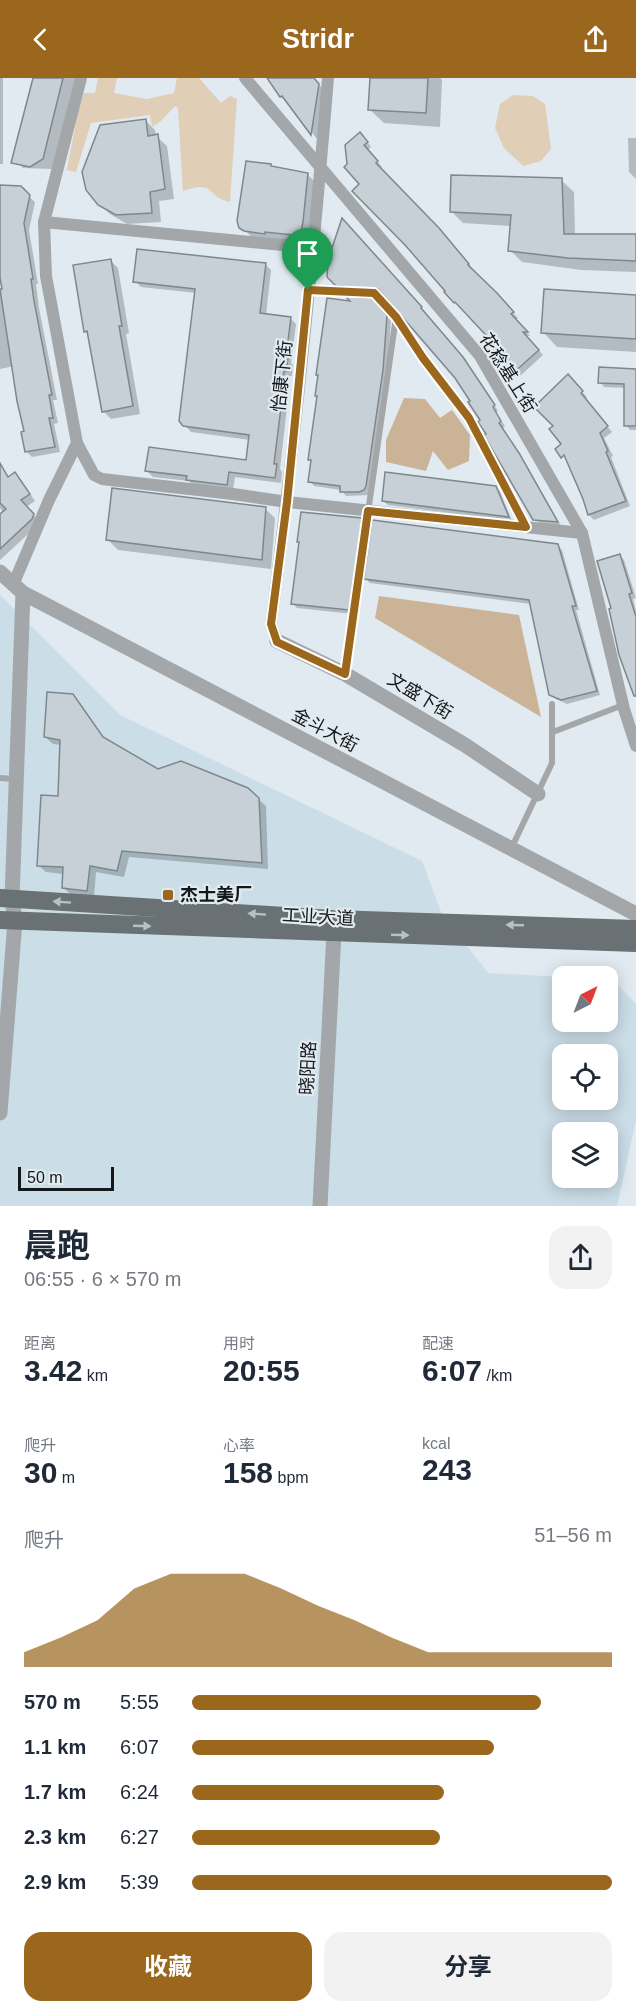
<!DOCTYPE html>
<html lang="zh">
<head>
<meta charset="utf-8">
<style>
	body { margin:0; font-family:Helvetica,"Noto Sans SC",sans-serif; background:#f2f2f3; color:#1f2937; height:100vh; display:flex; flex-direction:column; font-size:22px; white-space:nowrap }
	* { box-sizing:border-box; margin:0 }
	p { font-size:20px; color:#747a83 }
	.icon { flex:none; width:33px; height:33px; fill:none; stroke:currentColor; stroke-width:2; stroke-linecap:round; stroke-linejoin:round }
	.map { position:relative; height:1128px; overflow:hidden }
	.side { display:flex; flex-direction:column; background:#fff; flex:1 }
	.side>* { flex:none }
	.needle { width:39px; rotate:42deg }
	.fabs { position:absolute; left:552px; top:888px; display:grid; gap:12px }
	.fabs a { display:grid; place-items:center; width:66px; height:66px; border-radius:12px; background:#fff; box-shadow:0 3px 15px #0003; font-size:30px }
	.scale { position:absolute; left:18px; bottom:15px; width:96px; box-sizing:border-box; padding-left:6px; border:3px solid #15181b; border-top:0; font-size:16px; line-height:21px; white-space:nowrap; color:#15181b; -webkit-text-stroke:4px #e0eaf0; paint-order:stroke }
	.pin { position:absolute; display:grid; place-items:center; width:51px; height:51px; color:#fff; margin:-62px -26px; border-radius:50% 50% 50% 0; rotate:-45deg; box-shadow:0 0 6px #0007 }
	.pin .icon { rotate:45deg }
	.round { display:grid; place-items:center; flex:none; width:63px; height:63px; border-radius:18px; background:#f2f2f3 }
	.headline { display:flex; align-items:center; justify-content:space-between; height:102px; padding:0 24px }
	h1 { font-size:33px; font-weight:700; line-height:45px }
	.stats { display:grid; grid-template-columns:repeat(3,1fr); gap:9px; height:102px; padding:6px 24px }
	.stats div { display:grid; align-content:center }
	.stats b { font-size:30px; font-weight:700 }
	.stats small { font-size:16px; font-weight:400 }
	.stats p { font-size:16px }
	.chart { height:168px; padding:12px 24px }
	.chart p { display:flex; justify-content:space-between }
	.chart svg { width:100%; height:108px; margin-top:6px; fill:#9a671c; opacity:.7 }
	.action { display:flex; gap:12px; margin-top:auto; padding:12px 24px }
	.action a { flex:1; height:69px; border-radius:18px; background:#9a671c; color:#fff; font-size:24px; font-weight:700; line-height:69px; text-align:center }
	.action a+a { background:#f2f2f3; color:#1f2937 }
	ul { padding:0 24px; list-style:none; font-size:20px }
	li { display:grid; grid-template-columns:96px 72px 1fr; align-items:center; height:45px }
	li i { height:15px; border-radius:8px; background:#9a671c }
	header { display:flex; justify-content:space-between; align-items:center; height:78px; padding:0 24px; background:#9a671c; color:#fff; font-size:27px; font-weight:700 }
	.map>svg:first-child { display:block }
	.built { fill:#cbdde7; fill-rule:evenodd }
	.green { fill:#e1ceb7 }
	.forest { fill:#cbb398 }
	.shadow { fill:#0003 }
	.building { fill:#c7d0d6; stroke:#7e878c; stroke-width:1.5 }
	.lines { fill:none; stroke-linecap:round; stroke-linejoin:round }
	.service { stroke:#a3a7a9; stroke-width:6 }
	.minor { stroke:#a3a7a9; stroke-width:12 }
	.tertiary { stroke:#a3a7a9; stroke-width:15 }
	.primary { stroke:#697175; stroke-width:18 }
	.oneway { fill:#b6c0c5 }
	.route-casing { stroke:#fff; stroke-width:12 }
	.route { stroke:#9a671c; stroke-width:8 }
	.poi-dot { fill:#9a671c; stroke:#e0eaf0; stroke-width:2 }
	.labels { text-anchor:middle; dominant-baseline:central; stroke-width:4.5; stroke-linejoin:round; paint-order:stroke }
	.street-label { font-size:18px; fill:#15181b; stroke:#e0eaf0 }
	.poi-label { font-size:18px; font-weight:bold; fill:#15181b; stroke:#e0eaf0; text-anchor:start }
</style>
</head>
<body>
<header><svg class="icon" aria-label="back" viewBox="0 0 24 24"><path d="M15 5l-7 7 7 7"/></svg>Stridr<svg class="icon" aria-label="share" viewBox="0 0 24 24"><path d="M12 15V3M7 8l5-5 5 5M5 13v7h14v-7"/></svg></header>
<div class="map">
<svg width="636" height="1128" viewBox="0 0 636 1128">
	<rect width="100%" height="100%" fill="#e0eaf0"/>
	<path class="built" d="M0,517L120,637L422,783L441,834L488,895L562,899V944H608V901H612L636,926V1042L617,1128H0ZM562,976H608V1022H562ZM562,1054H608V1100H562Z"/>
	<g class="green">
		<path d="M98,0H117L114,15L147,21L174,15L177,0H199L221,25L230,18L237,21L230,124C205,119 217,101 183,113L178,30L175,28L161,43L152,49L150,37L91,45L76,94L67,92L79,27L84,15H95Z"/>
		<path d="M513,17L533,18L545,26L551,71L541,83L523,88L504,70L495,50L500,26Z"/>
	</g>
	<g class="forest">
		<path d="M404,320L425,321L440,340L452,332L470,357L469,383L448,392L433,373L426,393L386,384V362Z"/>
		<path d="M379,518L519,537L541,639L375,540Z"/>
	</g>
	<g class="shadow">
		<rect x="0" y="0" width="3" height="86"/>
		<path d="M34,0H75L52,91L23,90L13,80Z"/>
		<path d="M269,0H312L325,13L317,61L288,24L281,19Z"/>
		<path d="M371,0H440L442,2L440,49L384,45L369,31Z"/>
		<path d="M145,42L155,52L156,58L167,68L174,121L159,123L161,144L127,146L110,136L99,126Z"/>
		<path d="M628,60H636V101L629,94Z"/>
		<path d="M365,61L371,69L368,72L382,89L380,91L444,157L473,191L472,193L518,240L515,242L530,258H526L543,277L518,300L503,284L506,281L498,268L446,215L447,213L346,90Z"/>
		<path d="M271,87L273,90L307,96L315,104L310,152L308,160L301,164L253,160L241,149Z"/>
		<path d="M561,102L574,114L575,157H636V194L581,192L522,184L510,172L512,148L463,145L451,133Z"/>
		<path d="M0,110H20L35,124L29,152L38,206H36L39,230L57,322H53L58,345L54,346L60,374L32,379L26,373V354L14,288L0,291V213L4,212L0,192Z"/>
		<path d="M342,143L426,235L425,236L467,285L498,333L496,334L505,348L503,350L523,381L561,448L540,446L535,441L488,357L472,323L456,299L383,215L342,212L329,198Z"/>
		<path d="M110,182L118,190L129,255L126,256L140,336L111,341L103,333L90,258L85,253Z"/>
		<path d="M265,186L271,192L266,237L290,240L296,246L291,285L293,287L292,298H289L286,327L287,329L280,391L282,394L281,405L235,399L233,412L194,408L189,403L153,399L147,393L247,383L250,362L191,354L181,343L196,215L141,209L135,203Z"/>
		<path d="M636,218V274L557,269L543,254Z"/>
		<path d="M371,222L391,243L387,298L369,417L346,418L341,412L314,408L310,403L312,384L310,381L354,225Z"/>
		<path d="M636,292V352H630L626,347V310L604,309L600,304Z"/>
		<path d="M568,299L587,319L585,321L612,354L604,360L613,378L611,379L630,428L594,442L589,437L578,405L568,384L557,371L563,367L555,348Z"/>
		<path d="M0,386L10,400L15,396L21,402L35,423L26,429L39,443L38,447L0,482V443L6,439L0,430Z"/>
		<path d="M495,409L500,414L512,443L388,427L383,423Z"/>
		<path d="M265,431L275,440L271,491L118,472L108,462Z"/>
		<path d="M361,442L366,446L353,536L297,530L292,525Z"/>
		<path d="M557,467L562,472L579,532H576L600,617L567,626L556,621L551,616L531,526L370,505L365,500Z"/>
		<path d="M620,478L624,482L636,520L633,521L636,533V619L619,569L613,531Z"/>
		<path d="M72,618L80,625L106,663L157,693L258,721L266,728L268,791L129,779L124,799L96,794L94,820L71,817L63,809L64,796L46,794L38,787L59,720L61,667L53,666L45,659Z"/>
	</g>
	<g class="building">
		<path d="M33,0H63L43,81L30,89L11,85Z"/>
		<path d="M267,0H314L319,6L311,57L282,18L280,19Z"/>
		<path d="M370,0H428L426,35L368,32Z"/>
		<path d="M146,41L148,58L158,56L165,111L150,114L152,135L116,137L98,127L86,112L82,94L100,47Z"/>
		<path d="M360,54L368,64L364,67L378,83L376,85L439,150L469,186L468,187L497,215L514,234L511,236L528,254H523L539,272L512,296L501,284L504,281L494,270L496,268L455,224L454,225L444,214L445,213L405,167L352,113L359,106L344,89L347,86L345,67Z"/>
		<path d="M246,83L271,86V88L308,95L303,144L301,153L293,157L265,154V156L244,153L239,150L237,143Z"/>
		<path d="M451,97L562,100L564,156H636V183L568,180L508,173L511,137L450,134Z"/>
		<path d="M0,107L21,108L30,117L24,145L33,201H31L34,223L52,317H49L53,340H49L55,369L25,374L21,354L24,353L17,323L0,211H2L0,200Z"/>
		<path d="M342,140L422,229L421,230L463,279L495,327L493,329L501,343L499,345L519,375L558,444L533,442L486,361L484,357L486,356L478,344L480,342L468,324L470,323L455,300L378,211L336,208L327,199L328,182Z"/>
		<path d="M137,171L266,185L260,235L291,239L286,279L288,280L286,293H284L280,321H282L274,386H277L275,400L229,394L227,407L186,402L187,398L145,393L149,369L246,382L249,357L183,348L179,343L195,211L133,204Z"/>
		<path d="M111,181L122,248H119L133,328L102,334L87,253L84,254L73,187Z"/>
		<path d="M544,211L636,217V261L541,255Z"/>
		<path d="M346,219L372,220L387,237L383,292L366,408L364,412L359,414H340V408L308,404L311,382H308L317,318H315L318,297H316L327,220L350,223Z"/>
		<path d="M599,289L636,291V348H624V306L598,305Z"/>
		<path d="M568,296L583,313L581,315L608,348L600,355L608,373L606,374L626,423L588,437L583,421L564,377L561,380L555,371L561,366L549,351L553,348L534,329Z"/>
		<path d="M0,385L8,399L15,394L30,416L21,422L34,436L32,441L0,471V436L6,431L0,425Z"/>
		<path d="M385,394L496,408L509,439L382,423Z"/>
		<path d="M112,410L266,429L262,482L106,462Z"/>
		<path d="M301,434L362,440L349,532L291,526L299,464H297Z"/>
		<path d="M372,442L558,466L576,528H572L597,613L561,622L549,617L529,522L364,501Z"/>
		<path d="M620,476L632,515L629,516L636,539V618H634L619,577L609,531L611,530L597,483Z"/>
		<path d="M47,614L73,616L103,659L158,691L181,683L248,710L259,720L262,785L122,773L117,793L90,788L87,813L62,810L63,789L37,788L41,717L58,718L60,662L44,659Z"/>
	</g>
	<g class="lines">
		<g class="service">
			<path d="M309,212L374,215L396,239L423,280L469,340L525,448"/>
			<path d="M345,595L396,239"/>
			<path d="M553,654L623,627"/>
			<path d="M0,700L14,701"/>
			<path d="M511,771L552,685V626"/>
		</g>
		<g class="minor">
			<path d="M245,0L480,278L582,455L624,631L636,668"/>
			<path d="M44,144L313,170"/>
			<path d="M77,365L94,397L102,401L233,416L287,424L582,455"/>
			<path d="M13,507L49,422L77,365L46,198L44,144L81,0"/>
			<path d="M277,563L271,546C295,364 313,182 328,0"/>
		</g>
		<g class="tertiary">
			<path d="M0,494L23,515L636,836"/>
			<path d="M277,563L345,596L465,667L538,716"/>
			<path d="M0,1035L15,843L12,821L23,515"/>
			<path d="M320,1128L334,854"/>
		</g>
		<g class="primary">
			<path d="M0,820L332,841L636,851"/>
			<path d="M0,842L636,865"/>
		</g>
	</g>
	<defs><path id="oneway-solid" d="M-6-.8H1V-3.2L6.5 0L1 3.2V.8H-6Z" transform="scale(1.5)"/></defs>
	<g class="oneway">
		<use href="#oneway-solid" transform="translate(62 824) rotate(-176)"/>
		<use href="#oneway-solid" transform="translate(257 836) rotate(-176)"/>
		<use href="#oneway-solid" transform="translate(515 847) rotate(-178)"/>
		<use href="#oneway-solid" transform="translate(142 848) rotate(2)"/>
		<use href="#oneway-solid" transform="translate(400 857) rotate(2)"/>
	</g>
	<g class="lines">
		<defs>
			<path id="route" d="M308,212L374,215L396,239L423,280L469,340L526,449L368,433L345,596L277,564L271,546L287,424Z"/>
		</defs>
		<use href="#route" class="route-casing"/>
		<use href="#route" class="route"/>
	</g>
	<rect class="poi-dot" x="162" y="811" width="12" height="12" rx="3"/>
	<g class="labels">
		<g class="street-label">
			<text transform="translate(508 295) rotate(58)">花稔基上街</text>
			<text transform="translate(282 298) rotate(-84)">怡康下街</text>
			<text transform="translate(420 618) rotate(31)">文盛下街</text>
			<text transform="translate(325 652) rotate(28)">金斗大街</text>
			<text transform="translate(318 839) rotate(3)">工业大道</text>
			<text transform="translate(308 990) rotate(-87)">晓阳路</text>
		</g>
		<g class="poi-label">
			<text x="180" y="817">杰士美厂</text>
		</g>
	</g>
</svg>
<div class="fabs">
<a><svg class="needle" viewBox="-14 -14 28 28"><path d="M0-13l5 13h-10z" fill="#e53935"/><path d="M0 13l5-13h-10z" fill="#747a83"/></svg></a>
<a><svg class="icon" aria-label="locate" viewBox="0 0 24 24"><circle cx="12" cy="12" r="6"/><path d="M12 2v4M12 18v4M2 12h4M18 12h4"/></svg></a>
<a><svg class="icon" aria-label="layers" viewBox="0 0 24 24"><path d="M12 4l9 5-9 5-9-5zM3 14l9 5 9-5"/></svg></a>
</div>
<div class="scale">50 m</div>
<div class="pin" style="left:308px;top:212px;background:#1e9e55"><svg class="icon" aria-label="arrive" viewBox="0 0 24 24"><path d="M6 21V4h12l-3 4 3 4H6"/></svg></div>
</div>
<section class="side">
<div class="headline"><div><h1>晨跑</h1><p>06:55 · 6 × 570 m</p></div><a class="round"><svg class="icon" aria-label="share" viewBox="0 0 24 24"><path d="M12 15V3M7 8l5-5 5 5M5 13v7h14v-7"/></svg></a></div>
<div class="stats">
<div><p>距离</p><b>3.42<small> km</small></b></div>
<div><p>用时</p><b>20:55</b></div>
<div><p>配速</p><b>6:07<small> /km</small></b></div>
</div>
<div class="stats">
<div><p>爬升</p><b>30<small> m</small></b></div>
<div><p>心率</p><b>158<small> bpm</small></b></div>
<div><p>kcal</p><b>243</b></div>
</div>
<div class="chart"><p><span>爬升</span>51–56 m</p>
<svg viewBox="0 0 160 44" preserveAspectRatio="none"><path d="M0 44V38L10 32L20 25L30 12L40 6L50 6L60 6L70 12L80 19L90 25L100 32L110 38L120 38L130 38L140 38L150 38L160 38V44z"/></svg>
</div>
<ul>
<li><b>570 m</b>5:55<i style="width:83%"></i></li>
<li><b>1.1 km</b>6:07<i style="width:72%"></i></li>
<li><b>1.7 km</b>6:24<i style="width:60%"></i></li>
<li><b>2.3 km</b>6:27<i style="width:59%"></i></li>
<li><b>2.9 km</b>5:39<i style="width:100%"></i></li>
</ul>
<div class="action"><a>收藏</a><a>分享</a></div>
</section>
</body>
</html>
